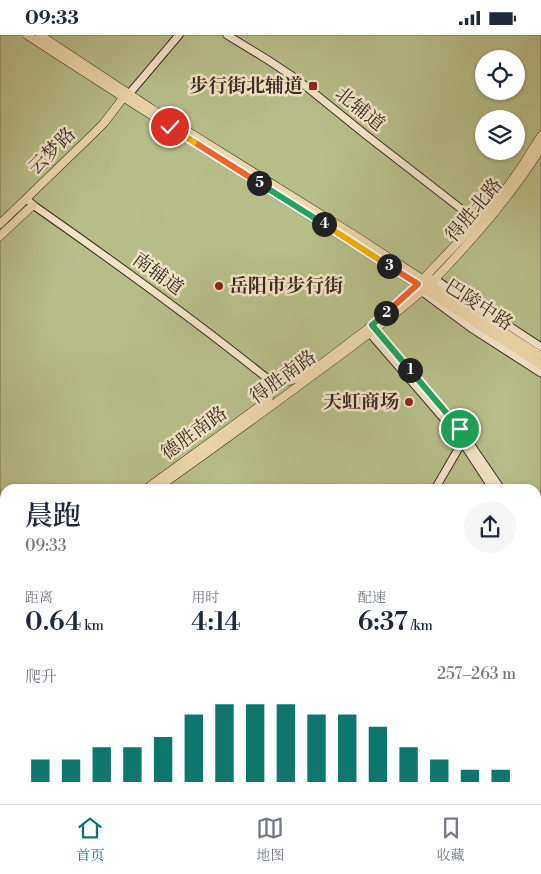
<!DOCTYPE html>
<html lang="zh">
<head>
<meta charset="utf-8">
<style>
	body { margin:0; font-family:"Libre Bodoni","Noto Serif SC",serif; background:#f6f6f7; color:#1f2937; height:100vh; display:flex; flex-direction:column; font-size:19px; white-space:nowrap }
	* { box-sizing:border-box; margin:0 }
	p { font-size:16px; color:#747a83 }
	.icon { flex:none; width:28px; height:28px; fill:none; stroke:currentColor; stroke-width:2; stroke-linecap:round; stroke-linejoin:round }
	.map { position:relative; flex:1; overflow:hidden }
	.details { position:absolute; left:0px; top:449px; width:541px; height:321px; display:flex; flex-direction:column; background:#fff; border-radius:15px 15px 0 0; box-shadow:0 1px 4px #0004 }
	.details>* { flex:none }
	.tools { position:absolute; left:475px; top:15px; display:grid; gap:10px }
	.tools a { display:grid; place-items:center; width:50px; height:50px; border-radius:50%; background:#fff; box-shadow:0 1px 4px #0004; font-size:25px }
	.pin { position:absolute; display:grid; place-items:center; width:42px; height:42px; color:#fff; margin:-21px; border:2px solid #fff; border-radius:50%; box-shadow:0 1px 5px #0007 }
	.km { position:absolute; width:25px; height:25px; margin:-12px; border-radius:50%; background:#222; color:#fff; font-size:14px; line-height:25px; text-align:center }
	.round { display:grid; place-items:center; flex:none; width:52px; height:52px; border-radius:26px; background:#f6f6f7 }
	.summary { display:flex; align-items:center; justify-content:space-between; height:85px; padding:0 25px }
	h1 { font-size:28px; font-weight:600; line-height:38px }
	.stats { display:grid; grid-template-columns:repeat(3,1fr); gap:8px; height:85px; padding:5px 25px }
	.stats div { display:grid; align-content:center }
	.stats b { font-size:25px; font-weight:600 }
	.stats small { font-size:14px; font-weight:400 }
	.stats p { font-size:14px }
	.chart { height:140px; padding:10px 25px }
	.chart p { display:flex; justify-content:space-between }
	.chart svg { width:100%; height:90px; margin-top:5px; stroke:#0f766e; stroke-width:6 }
	.status { display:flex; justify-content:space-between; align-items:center; height:35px; padding:0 25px; background:#fff; direction:ltr }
	.status svg { height:14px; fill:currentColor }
	.tab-bar { display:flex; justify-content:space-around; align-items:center; height:70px; border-top:1px solid #e0e1e3; background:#fff; font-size:14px; color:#747a83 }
	.tab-bar a { display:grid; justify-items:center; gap:2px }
	.tab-bar .selected { color:#0f766e }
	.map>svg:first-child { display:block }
	.green { fill:#b7be88; stroke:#787556; fill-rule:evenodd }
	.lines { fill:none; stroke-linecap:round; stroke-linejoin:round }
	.secondary-casing { stroke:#392c24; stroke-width:9 }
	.primary-casing { stroke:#392c24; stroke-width:9 }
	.secondary { stroke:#f2e5c6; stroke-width:7 }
	.primary { stroke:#ebd7a8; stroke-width:8 }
	.split-1-casing { stroke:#fff; stroke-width:10 }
	.split-2-casing { stroke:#fff; stroke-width:10 }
	.split-3-casing { stroke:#fff; stroke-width:10 }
	.split-4-casing { stroke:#fff; stroke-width:10 }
	.split-5-casing { stroke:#fff; stroke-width:10 }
	.split-6-casing { stroke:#fff; stroke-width:10 }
	.split-7-casing { stroke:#fff; stroke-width:10 }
	.split-1 { stroke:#22a559; stroke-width:6 }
	.split-2 { stroke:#22a559; stroke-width:6 }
	.split-3 { stroke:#f0652b; stroke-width:6 }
	.split-4 { stroke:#f5b400; stroke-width:6 }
	.split-5 { stroke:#22a559; stroke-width:6 }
	.split-6 { stroke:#f0652b; stroke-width:6 }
	.split-7 { stroke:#f5b400; stroke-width:6 }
	.poi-dot { fill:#8f2418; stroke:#f2e5c6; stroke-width:2 }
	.labels { text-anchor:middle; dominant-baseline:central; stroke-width:5; stroke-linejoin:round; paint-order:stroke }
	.poi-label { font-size:19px; font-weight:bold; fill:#392c24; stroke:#f2e5c6; text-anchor:end }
	.street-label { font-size:19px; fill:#392c24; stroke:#f2e5c6 }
</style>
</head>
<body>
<div class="status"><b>09:33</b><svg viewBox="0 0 49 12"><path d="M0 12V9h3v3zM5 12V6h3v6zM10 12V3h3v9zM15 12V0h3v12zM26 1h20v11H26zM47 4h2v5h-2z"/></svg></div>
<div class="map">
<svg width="541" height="769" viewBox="0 0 541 769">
	<rect width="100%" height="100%" fill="#ebd7a8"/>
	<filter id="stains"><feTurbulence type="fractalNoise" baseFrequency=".004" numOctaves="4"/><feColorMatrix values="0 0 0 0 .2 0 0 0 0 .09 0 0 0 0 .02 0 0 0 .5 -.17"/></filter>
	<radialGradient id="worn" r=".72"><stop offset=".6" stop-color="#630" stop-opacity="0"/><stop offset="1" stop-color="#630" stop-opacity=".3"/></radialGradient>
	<path class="green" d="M0,0H541V769H0ZM484,24H516V56H484ZM484,84H516V116H484ZM5,454H536V765H5Z"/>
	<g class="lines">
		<defs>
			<g id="secondary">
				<path d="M227,0L268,25L298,45L366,100L469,180"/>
				<path d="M129,59L179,0"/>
				<path d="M27,164L33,170C113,226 192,283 268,344"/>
				<path d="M423,244H435L498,288L509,291L541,312"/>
				<path d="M420,254L421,256L471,293L541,338"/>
				<path d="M373,291L460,394L501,454"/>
				<path d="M367,295L457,399L493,454"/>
				<path d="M435,454L464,404"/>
				<path d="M536,507L541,514"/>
				<path d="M536,519L541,526"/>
				<path d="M0,587L5,586"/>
				<path d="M0,730L5,732"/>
				<path d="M0,736L5,739"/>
				<path d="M0,745L5,748"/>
				<path d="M0,751L5,754"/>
				<path d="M27,765L34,769"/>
				<path d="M36,765L43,769"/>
				<path d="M51,765L58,769"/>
				<path d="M479,765L486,769"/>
			</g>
			<g id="primary">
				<path d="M27,0C197,111 371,218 541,330"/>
				<path d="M40,0L152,74L354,200L541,321"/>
				<path d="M469,180L474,182L484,180L503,158L522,131L541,101"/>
				<path d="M0,189L93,99L104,88L123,63L126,61"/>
				<path d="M0,201L33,170"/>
				<path d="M268,344L289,346L301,342L316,333L366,295L423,244L484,180L495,177"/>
				<path d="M146,454L268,365C271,357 272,352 268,344"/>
				<path d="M156,454C215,412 273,370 331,327C362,304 394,281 423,255C437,243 450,228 462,215C491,183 518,150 541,113"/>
				<path d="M0,597L5,594"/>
				<path d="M0,617L5,613"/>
			</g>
		</defs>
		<use href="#secondary" class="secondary-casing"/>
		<use href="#primary" class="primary-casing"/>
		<use href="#secondary" class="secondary"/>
		<use href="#primary" class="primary"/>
	</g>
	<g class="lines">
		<defs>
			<path id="split-1" d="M410,335L460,394"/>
			<path id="split-2" d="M386,278L372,290L410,335"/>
			<path id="split-3" d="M386,278L418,249L389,231"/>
			<path id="split-4" d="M324,189L389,231"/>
			<path id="split-5" d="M259,148L324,189"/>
			<path id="split-6" d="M194,107L259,148"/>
			<path id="split-7" d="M170,92L194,107"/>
		</defs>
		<use href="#split-1" class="split-1-casing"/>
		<use href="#split-2" class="split-2-casing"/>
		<use href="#split-3" class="split-3-casing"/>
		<use href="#split-4" class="split-4-casing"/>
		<use href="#split-5" class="split-5-casing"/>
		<use href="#split-6" class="split-6-casing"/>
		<use href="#split-7" class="split-7-casing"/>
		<use href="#split-1" class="split-1"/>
		<use href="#split-2" class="split-2"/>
		<use href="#split-3" class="split-3"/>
		<use href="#split-4" class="split-4"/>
		<use href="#split-5" class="split-5"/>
		<use href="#split-6" class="split-6"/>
		<use href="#split-7" class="split-7"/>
	</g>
	<g class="poi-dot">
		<rect x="308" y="46" width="10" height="10" rx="2.5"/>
		<circle cx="219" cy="251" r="5"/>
		<circle cx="409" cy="367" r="5"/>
	</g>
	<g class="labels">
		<g class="poi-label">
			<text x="303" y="51">步行街北辅道</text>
			<text x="229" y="251" text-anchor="start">岳阳市步行街</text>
			<text x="399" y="367">天虹商场</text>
		</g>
		<g class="street-label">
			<text transform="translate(360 74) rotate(39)">北辅道</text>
			<text transform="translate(52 116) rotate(-45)">云梦路</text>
			<text transform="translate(474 175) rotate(-50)">得胜北路</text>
			<text transform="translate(158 239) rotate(36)">南辅道</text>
			<text transform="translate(479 270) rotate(33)">巴陵中路</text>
			<text transform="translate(283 342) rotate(-36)">得胜南路</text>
			<text transform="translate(194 398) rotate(-36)">德胜南路</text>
		</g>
	</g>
	<rect width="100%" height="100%" filter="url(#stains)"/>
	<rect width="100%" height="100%" fill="url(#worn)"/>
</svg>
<div class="tools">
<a><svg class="icon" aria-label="locate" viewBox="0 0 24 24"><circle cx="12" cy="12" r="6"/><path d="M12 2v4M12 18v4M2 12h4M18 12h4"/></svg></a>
<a><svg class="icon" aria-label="layers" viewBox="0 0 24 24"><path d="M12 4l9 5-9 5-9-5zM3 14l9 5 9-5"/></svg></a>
</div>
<div class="pin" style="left:460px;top:394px;background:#1e9e55"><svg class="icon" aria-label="arrive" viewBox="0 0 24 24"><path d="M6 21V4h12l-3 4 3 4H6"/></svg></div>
<div class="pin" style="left:170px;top:92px;background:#d93025"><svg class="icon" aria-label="check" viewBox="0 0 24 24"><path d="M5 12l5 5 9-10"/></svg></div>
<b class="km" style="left:410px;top:335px">1</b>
<b class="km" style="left:386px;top:278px">2</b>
<b class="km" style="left:389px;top:231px">3</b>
<b class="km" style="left:324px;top:189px">4</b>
<b class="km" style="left:259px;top:148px">5</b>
<section class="details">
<div class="summary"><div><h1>晨跑</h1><p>09:33</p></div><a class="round"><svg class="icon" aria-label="share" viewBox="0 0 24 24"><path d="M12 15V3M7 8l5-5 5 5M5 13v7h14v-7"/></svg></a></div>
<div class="stats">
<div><p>距离</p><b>0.64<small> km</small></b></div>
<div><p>用时</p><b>4:14</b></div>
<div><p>配速</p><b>6:37<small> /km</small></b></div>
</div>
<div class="chart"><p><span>爬升</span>257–263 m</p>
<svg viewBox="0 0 160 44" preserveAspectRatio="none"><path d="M5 44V33M15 44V33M25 44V27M35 44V27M45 44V22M55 44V11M65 44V6M75 44V6M85 44V6M95 44V11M105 44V11M115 44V17M125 44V27M135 44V33M145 44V38M155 44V38"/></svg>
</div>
</section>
</div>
<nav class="tab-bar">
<a class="selected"><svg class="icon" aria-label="home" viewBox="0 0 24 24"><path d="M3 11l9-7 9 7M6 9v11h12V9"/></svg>首页</a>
<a><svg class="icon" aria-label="map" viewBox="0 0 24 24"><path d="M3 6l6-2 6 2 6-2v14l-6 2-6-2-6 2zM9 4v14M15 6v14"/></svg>地图</a>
<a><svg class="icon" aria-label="saved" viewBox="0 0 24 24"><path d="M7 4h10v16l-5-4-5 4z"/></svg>收藏</a>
</nav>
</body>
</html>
